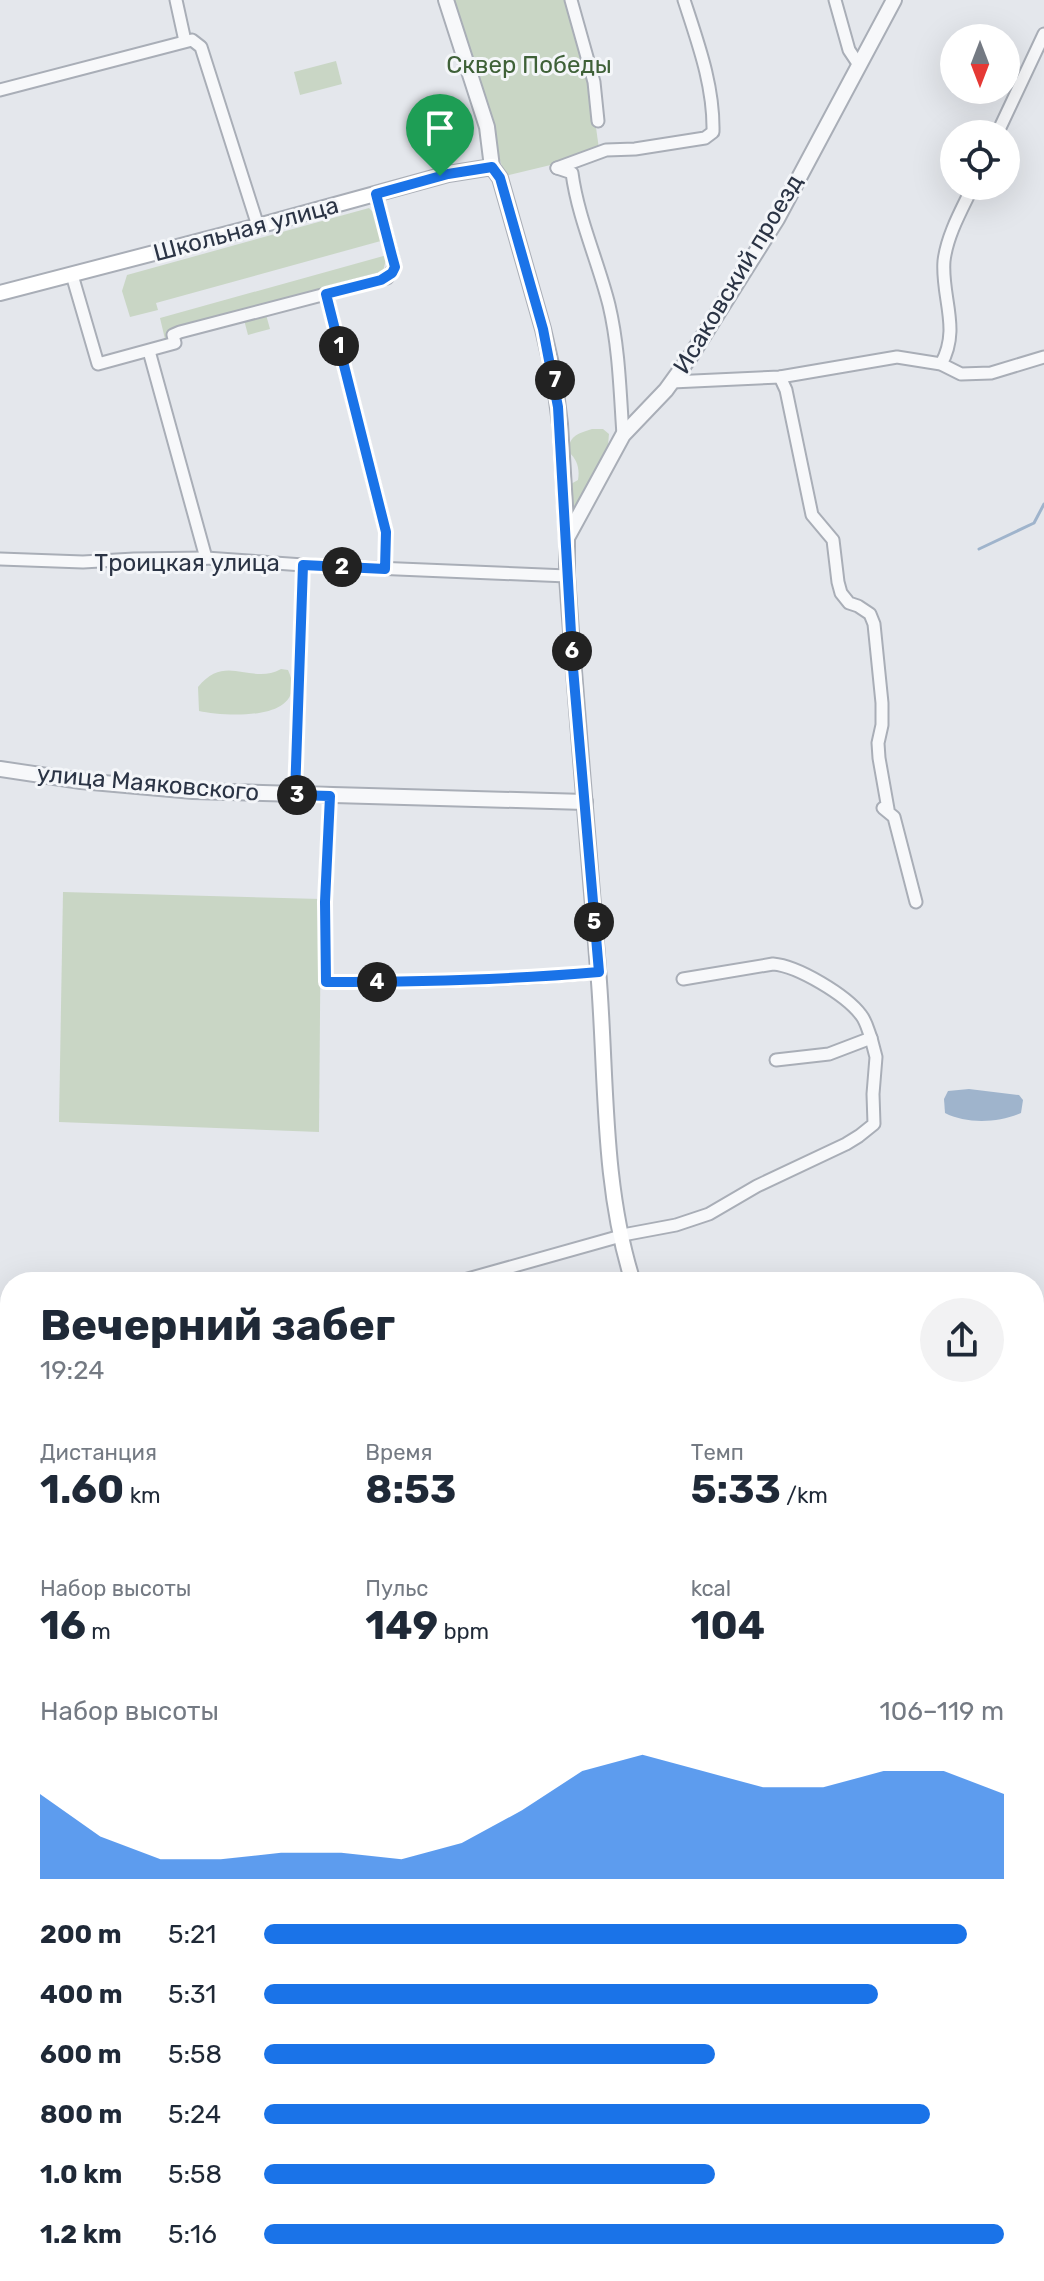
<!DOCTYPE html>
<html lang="ru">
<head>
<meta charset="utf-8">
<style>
	body { margin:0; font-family:Rubik,sans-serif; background:#f2f2f3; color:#1f2937; height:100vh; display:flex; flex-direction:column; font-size:30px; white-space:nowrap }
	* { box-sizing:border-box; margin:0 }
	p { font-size:26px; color:#747a83 }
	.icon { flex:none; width:44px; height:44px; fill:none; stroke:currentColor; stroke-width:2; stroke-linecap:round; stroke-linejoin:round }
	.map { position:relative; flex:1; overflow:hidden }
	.details { position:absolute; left:0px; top:1272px; width:1044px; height:1010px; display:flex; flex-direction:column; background:#fff; border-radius:32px 32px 0 0; box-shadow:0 8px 32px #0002 }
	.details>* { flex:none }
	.needle { width:52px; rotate:180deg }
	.fabs { position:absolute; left:940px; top:24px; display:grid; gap:16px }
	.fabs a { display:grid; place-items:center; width:80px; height:80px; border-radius:50%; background:#fff; box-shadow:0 8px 32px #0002; font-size:40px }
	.pin { position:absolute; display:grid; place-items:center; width:68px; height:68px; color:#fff; margin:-82px -34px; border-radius:50% 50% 50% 0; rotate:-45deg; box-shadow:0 0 8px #0007 }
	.pin .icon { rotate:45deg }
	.km { position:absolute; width:40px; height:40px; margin:-20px; border-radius:50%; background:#222; color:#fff; font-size:22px; line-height:40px; text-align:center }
	.round { display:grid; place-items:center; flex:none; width:84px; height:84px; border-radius:42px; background:#f2f2f3 }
	.headline { display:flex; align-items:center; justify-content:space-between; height:136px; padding:0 40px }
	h1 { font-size:44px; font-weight:700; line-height:60px }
	.metrics { display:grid; grid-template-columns:repeat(3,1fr); gap:12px; height:136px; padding:8px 40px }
	.metrics div { display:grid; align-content:center }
	.metrics b { font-size:40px; font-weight:700 }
	.metrics small { font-size:22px; font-weight:400 }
	.metrics p { font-size:22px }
	.chart { height:224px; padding:16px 40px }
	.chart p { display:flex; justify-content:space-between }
	.chart svg { width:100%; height:144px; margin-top:8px; fill:#1a73e8; opacity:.7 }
	ul { padding:0 40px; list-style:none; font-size:26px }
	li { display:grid; grid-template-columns:128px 96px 1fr; align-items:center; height:60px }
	li i { height:20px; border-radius:10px; background:#1a73e8 }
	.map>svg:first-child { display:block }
	.green { fill:#c9d6c5 }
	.water { fill:#9fb4cc }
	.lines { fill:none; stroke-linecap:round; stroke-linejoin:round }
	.stream { stroke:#9fb4cc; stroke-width:3 }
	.minor-casing { stroke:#a9aeb7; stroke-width:15 }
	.tertiary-casing { stroke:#a9aeb7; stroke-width:18 }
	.secondary-casing { stroke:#a9aeb7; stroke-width:18 }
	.minor { stroke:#f7f8fa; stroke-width:11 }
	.tertiary { stroke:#f7f8fa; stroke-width:14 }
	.secondary { stroke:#fff; stroke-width:14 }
	.rail { stroke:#7d8696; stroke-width:3; stroke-dasharray:4 8; stroke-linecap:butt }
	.route-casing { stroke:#fff; stroke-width:16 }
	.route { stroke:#1a73e8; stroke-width:10 }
	.labels { text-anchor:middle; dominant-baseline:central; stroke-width:6; stroke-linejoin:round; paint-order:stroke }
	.park-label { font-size:24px; fill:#3f6138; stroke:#f4f6f9 }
	.street-label { font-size:24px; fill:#2b3445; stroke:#f4f6f9 }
</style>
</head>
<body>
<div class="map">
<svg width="1044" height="2281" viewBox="0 0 1044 2281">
	<rect width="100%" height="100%" fill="#e4e7ec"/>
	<g class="green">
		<path d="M450,0H568L588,70L599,149L559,163L505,176Z"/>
		<path d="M336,61L342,84L300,95L294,72Z"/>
		<path d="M369,208L384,223L388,239L156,303L158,310L130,317L122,291L127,275Z"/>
		<path d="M387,255L381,280L265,311L270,329L248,335L243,316L173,335L165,339L160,318Z"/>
		<path d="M592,429H603L609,434L608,445L573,512H570L569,485L578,480C580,468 577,460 569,452C568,436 579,433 592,429Z"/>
		<path d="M281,669L288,670C312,722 226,717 199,711L198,687C226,652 251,686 281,669Z"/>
		<path d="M63,892L321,899L319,1132L59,1122Z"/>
	</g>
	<path class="water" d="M969,1089L1019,1095L1023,1100L1021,1113C999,1123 966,1124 945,1113L944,1099L948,1091Z"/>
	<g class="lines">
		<path class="stream" d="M979,549L1034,523L1044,504"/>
		<defs>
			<g id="minor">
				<path d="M176,0L185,41"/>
				<path d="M571,0L594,82L598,121"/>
				<path d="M835,0L849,50L859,65"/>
				<path d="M0,90L192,40L201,47L258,226"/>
				<path d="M997,134L1044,34"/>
				<path d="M557,168L606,150L635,149L705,138L713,132C714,86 698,43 684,0"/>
				<path d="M557,168L572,173C578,218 598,261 609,305C619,347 620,392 623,435"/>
				<path d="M72,275L98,364L175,343L173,335L180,332L387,278L395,267L376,194"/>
				<path d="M326,294L386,532L385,569"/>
				<path d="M149,351L206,558"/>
				<path d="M941,364C961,329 941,297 944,261C947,235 962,209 973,186"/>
				<path d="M780,377L786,390L812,515L833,540L838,582L841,593L849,603L858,606L870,614L874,624L882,703V725L878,743L879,758L888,809L883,808L894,817L916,902"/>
				<path d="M672,382L780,377L897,357L941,364L961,374L991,373L1044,357"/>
				<path d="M0,559L83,562L134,559L206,558L303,565L567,576"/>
				<path d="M295,795L303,565"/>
				<path d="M330,796L325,902L326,982C417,982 508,981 599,972"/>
				<path d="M683,979L773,964C798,966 846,995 861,1015C866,1021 868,1030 871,1038"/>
				<path d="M457,1282L628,1234L676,1225L709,1214L757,1186L846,1144L859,1136L874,1124L873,1094L876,1057L871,1038L829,1054L776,1060"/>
				<path d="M0,1325L10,1326"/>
				<path d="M1034,1494L1044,1488"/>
				<path d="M1034,1842L1044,1836"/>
			</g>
			<g id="tertiary">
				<path d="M446,0L487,127L492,167"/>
				<path d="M567,538L623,435L666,390L692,354L777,219L894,0"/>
				<path d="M0,769L81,781L193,791L585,802"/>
			</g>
			<g id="secondary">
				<path d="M0,293L258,226L448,174L492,167L500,178L543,329L554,377L560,424L567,538V576C576,708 588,838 598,969C607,1073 601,1182 633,1282"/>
				<path d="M0,1854L10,1858"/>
				<path d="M1034,2211L1044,2216"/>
				<path d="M792,2272L810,2281"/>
			</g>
		</defs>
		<use href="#minor" class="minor-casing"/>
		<use href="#tertiary" class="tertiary-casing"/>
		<use href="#secondary" class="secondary-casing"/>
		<use href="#minor" class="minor"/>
		<use href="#tertiary" class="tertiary"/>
		<use href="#secondary" class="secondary"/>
		<g class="rail">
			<path d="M0,1703L10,1704"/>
			<path d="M0,1730L10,1735"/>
			<path d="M0,1782L10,1787"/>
			<path d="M906,2272L923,2281"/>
			<path d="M941,2272L958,2281"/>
		</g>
	</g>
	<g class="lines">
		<defs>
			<path id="route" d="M492,167L500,178L543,329L558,407L573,668L599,972C508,980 417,982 326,982L325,902L330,796L295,795L303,565L385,569L386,532L326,294L381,280L392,273L395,267L392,256L376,194L448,174Z"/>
		</defs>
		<use href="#route" class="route-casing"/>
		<use href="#route" class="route"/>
	</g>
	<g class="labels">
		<g class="park-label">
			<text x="529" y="65">Сквер Победы</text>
		</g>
		<g class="street-label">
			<text transform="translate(246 229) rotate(-15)">Школьная улица</text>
			<text transform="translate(738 274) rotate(-59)">Исаковский проезд</text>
			<text x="187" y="563">Троицкая улица</text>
			<text transform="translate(148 783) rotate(5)">улица Маяковского</text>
		</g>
	</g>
</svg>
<div class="fabs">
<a><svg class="needle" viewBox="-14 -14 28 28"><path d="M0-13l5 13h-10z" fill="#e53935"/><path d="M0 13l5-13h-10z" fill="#747a83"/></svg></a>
<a><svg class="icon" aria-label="locate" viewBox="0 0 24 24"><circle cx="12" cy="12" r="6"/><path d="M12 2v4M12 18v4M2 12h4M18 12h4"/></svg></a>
</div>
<div class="pin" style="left:440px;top:176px;background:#1e9e55"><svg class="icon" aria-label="arrive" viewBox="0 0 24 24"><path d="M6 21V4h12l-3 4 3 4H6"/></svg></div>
<b class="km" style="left:339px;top:346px">1</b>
<b class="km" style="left:342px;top:567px">2</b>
<b class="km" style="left:297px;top:795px">3</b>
<b class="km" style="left:377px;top:982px">4</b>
<b class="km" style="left:594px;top:922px">5</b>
<b class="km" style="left:572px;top:651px">6</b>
<b class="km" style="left:555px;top:380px">7</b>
<section class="details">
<div class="headline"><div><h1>Вечерний забег</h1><p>19:24</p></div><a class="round"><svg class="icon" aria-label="share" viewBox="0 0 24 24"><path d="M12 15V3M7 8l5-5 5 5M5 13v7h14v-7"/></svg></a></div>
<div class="metrics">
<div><p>Дистанция</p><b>1.60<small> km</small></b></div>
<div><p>Время</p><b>8:53</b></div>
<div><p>Темп</p><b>5:33<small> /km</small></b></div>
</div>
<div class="metrics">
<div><p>Набор высоты</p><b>16<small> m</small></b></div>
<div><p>Пульс</p><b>149<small> bpm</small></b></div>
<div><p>kcal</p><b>104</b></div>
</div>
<div class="chart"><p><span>Набор высоты</span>106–119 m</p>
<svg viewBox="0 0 160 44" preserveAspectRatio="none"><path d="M0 44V18L10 31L20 38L30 38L40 36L50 36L60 38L70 33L80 23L90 11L100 6L110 11L120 16L130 16L140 11L150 11L160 18V44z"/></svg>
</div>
<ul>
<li><b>200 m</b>5:21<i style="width:95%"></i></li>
<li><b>400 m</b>5:31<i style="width:83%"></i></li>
<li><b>600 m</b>5:58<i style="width:61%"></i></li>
<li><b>800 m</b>5:24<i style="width:90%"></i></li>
<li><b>1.0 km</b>5:58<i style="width:61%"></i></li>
<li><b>1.2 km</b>5:16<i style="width:100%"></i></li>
</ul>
</section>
</div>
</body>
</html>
